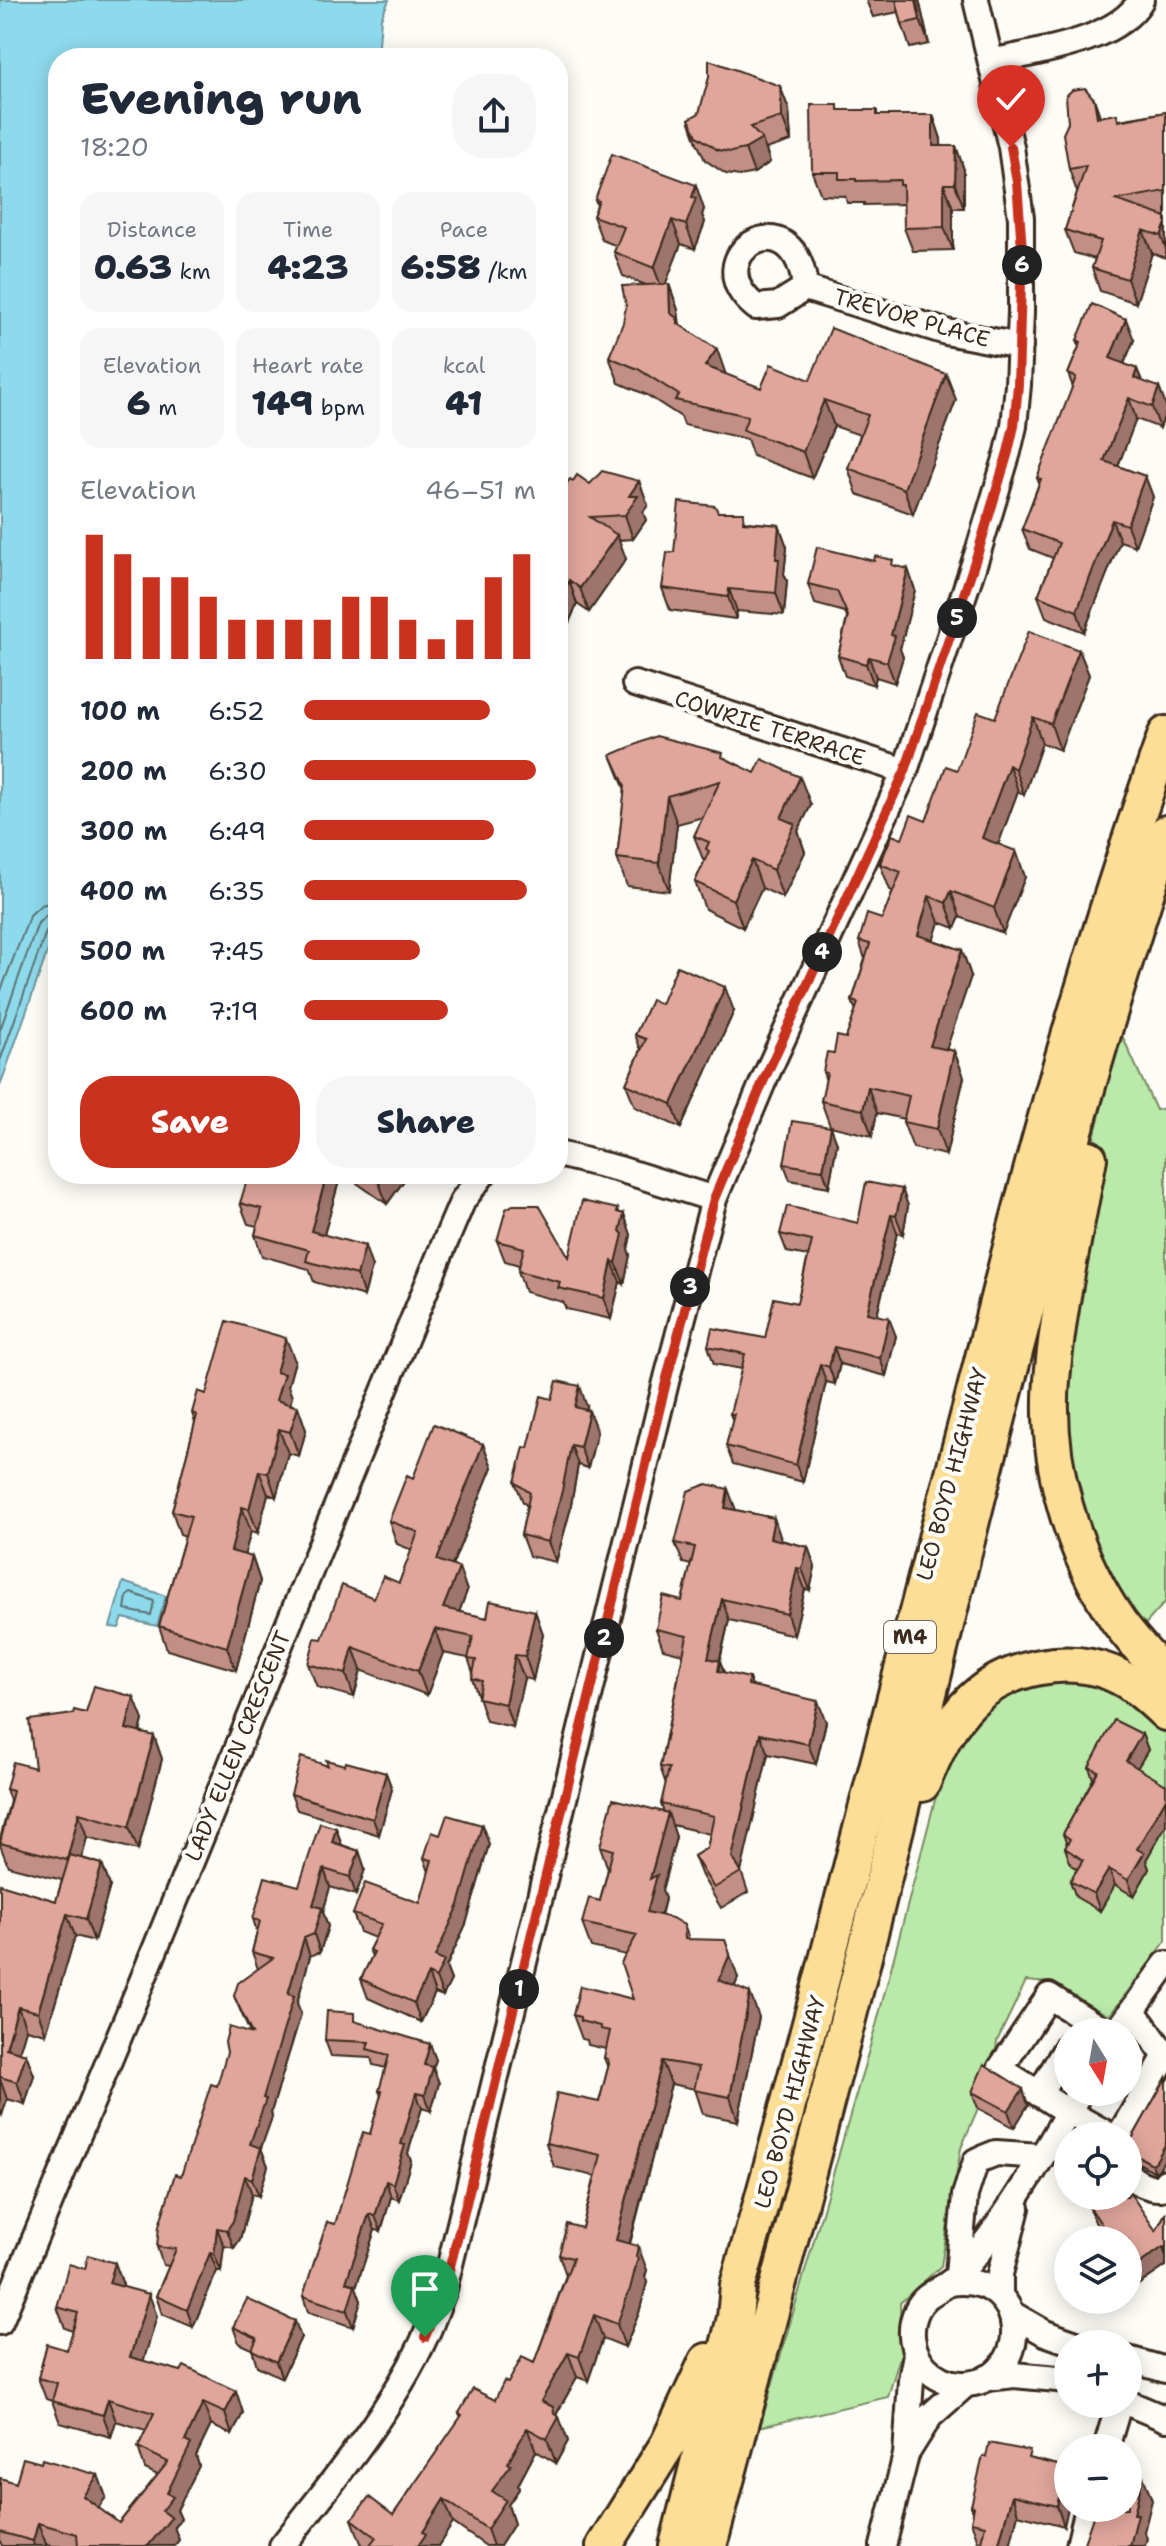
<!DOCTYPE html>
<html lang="en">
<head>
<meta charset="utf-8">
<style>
	body { margin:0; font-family:"Shantell Sans",sans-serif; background:#f6f6f7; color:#1f2937; height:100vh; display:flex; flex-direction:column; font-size:30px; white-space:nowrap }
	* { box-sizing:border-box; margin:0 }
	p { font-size:26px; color:#747a83 }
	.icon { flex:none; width:44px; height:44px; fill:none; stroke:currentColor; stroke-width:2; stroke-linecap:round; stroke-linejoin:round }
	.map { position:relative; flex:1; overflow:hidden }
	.sheet { position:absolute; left:48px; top:48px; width:520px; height:1136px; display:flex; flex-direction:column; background:#fff; border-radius:32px; box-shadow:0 4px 20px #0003 }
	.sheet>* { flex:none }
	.needle { width:52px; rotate:169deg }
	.controls { position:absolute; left:1054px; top:2018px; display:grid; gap:16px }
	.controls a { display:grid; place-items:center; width:88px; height:88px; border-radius:50%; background:#fff; box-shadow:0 4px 20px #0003; font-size:40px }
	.pin { position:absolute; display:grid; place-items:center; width:68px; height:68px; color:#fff; margin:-82px -34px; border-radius:50% 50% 50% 0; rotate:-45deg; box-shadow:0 0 8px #0007 }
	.pin .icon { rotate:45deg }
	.km { position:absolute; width:40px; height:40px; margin:-20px; border-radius:50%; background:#222; color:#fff; font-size:22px; line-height:40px; text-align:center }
	.round { display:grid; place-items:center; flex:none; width:84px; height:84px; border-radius:32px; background:#f6f6f7 }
	.summary { display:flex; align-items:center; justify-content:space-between; height:136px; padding:0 32px }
	h1 { font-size:44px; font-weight:800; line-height:60px }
	.figures { display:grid; grid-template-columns:repeat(3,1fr); gap:12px; height:136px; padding:8px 32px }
	.figures div { display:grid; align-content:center; border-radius:20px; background:#f6f6f7; text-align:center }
	.figures b { font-size:34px; font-weight:800 }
	.figures small { font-size:22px; font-weight:400 }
	.figures p { font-size:22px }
	.chart { height:224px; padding:16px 32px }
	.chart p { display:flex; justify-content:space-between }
	.chart svg { width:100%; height:144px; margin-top:8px; stroke:#c8321e; stroke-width:6 }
	.cta { display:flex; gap:16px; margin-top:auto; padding:16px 32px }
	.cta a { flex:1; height:92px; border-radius:32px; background:#c8321e; color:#fff; font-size:32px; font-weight:800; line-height:92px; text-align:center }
	.cta a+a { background:#f6f6f7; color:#1f2937 }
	ul { padding:0 32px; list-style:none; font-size:26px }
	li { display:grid; grid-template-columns:128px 96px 1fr; align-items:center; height:60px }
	li i { height:20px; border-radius:10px; background:#c8321e }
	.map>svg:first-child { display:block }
	.green { fill:#b9eaa9; stroke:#7a8a64; stroke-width:2 }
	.water { fill:#8edaed; stroke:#6d949a; stroke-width:2 }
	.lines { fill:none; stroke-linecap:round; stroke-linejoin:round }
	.shore { stroke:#5c7071; stroke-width:2 }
	.minor-casing { stroke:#3b2a1e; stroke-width:30 }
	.highway-casing { stroke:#3b2a1e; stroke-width:40 }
	.minor { stroke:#fdfcf7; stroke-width:24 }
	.highway { stroke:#fdde96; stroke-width:34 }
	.wall { fill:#c18f86; stroke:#3b2a1e; stroke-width:2 }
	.shaded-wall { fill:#9d746d; stroke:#3b2a1e; stroke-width:2 }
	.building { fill:#e0a69c; stroke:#3b2a1e; stroke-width:2 }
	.route-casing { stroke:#fff; stroke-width:16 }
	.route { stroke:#c8321e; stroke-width:10 }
	.labels { text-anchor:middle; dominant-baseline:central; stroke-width:8; stroke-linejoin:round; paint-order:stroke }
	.shield { fill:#fdfcf7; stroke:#75695f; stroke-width:2 }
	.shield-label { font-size:20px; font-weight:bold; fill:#3b2a1e }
	.street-label { font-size:22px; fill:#3b2a1e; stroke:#fdfcf7 }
</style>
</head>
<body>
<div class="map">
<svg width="1166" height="2546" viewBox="0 0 1166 2546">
	<rect width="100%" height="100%" fill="#fdfcf7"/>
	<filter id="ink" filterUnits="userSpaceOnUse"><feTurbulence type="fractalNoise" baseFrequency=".0125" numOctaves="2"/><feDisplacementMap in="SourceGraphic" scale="16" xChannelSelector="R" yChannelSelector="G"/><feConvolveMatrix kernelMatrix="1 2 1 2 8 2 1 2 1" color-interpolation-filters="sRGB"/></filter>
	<g filter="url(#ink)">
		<g class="green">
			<path d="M1120,1031L1156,1110L1166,1108V1601L1133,1638L1052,1469L1054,1303Z"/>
			<path d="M1094,1668L1166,1725V1941L1109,2016L1049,1983L1026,1981L997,2041L994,2071L961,2148L941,2266L900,2303L902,2350L888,2397L760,2427L877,2022L935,1800L959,1729L975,1701Z"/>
		</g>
		<g class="water">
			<path d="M0,0H389L381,18L378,58H58V922L0,1086Z"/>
			<path d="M123,1582L166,1596L157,1626L123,1618L119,1628L110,1627Z"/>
		</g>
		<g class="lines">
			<g class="shore">
				<path d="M0,993L30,915L41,905L58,901"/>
				<path d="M0,1030L38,923L47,915L58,913"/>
				<path d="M0,1061L47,929L51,924L58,923"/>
				<path d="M131,1593L154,1601L151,1615L125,1610L127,1596Z"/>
			</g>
			<defs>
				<g id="minor">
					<path d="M991,62C1034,52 1117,42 1141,0"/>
					<path d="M805,288C796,193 692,256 756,307L778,305L805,288L946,332L1020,346"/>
					<path d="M635,684L905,771"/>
					<path d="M558,1154L619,1169L714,1199"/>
					<path d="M1105,2032L1049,1996L1000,2069L1068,2112L1111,2136"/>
					<path d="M1117,2032L1166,1964"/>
					<path d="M1039,2094L1068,2045"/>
					<path d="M1119,2136L1166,2056L1132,2010"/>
					<path d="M1128,2174C1135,2182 1150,2189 1161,2188L1166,2182"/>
					<path d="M958,2274L965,2195L976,2161L996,2153L1041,2156"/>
					<path d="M949,2283C1034,2271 1033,2384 962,2384C948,2384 934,2377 925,2367C911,2351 908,2329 917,2310C924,2295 936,2292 949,2283C960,2276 969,2262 978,2252C1017,2202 1048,2146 1080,2092"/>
					<path d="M1000,2296V2274L1017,2208"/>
					<path d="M1012,2314L1045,2333L1076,2344"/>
					<path d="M0,2322L136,1996L443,1247L463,1200L483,1174"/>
					<path d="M1128,2359L1166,2370"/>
					<path d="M987,2378L1014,2375L1068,2380"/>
					<path d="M1128,2403L1166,2419"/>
					<path d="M1106,2448L1119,2404"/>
					<path d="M908,2451L930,2416L966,2384"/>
					<path d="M282,2546C331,2484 394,2407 426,2335C433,2320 438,2304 444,2289L667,1378L714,1199L763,1082L905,771L978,552L1008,452L1014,426L1018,385L1021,312V218L1011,147L976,0"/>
					<path d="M883,2546L906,2455L911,2380L916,2354"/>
					<path d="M1079,2546L1088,2508"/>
				</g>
				<g id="highway">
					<path d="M1089,1158C1076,1231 1058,1306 1052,1380C1045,1462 1072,1554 1119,1622C1133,1641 1150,1659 1166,1677"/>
					<path d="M922,1784C935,1754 948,1723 972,1700C1007,1667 1067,1655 1111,1673C1133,1682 1149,1697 1166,1713"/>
					<path d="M604,2546L668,2444L707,2361"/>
					<path d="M677,2546L735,2318L738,2285C822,1992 894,1696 972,1401C990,1331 1007,1260 1026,1190C1067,1037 1113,884 1166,734"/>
					<path d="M709,2546C768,2319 831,2093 887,1865C972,1519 1054,1171 1166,833"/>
				</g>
			</defs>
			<use href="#minor" class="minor-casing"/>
			<use href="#highway" class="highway-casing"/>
			<use href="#minor" class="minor"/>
			<use href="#highway" class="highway"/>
		</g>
		<g class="wall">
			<path d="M866,0H919L929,44L910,48L902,24L899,12L873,17Z"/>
			<path d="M780,86L789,110L791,141L766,149L770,162L754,173L740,176L726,174L705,160L697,143L689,119Z"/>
			<path d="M1094,99L1100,116L1119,120L1166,112V258L1152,253L1136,303L1100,291L1092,268L1095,259L1074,253L1065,230L1077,192L1069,169Z"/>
			<path d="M840,110L879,115H933L941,139V146H956L964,170V208H953V250L913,251L904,228V204L864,205V203H847L845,196L821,195L812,172Z"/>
			<path d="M595,200L704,209L702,215L705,222L695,249L681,244L665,284H669L678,310L680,325L726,375L761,388L810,380L946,374L956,400L913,514L857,494L848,468L860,435L834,426L812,478L753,456L747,439L684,425L681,417L647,395L619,383L609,357L646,285L623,276L614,252L617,246L602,240L593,216L597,206Z"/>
			<path d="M1077,340H1134L1124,364L1137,369L1142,381L1166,406V411L1160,428L1136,419L1118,466L1145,476L1153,497L1135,546L1120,541L1084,632L1046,617L1038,596L1053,558L1030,549L1022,529L1039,483L1037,478L1073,387L1068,374L1079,347Z"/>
			<path d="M573,481L590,484L639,481L648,505L643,512L646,520L633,539L619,540L626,559L589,612L577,604L561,641L558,640V489Z"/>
			<path d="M718,512L748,522L779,525L787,547L784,574L787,581L784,615L737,611L736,619L670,610L662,588L674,552Z"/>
			<path d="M895,566L908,569L915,590L900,649L903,657L895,683L876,677L874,685L845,676L838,656L847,618L845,612L815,604L808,584Z"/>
			<path d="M1079,650L1089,675L1060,750L1042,743L1024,795L1018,791L998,845L1016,851L1025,877L1003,933L960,917L955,928L939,922L933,940L962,950L971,976L946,1049L954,1051L964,1077L946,1155L913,1148L903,1122L904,1119L877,1113L872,1136L830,1126L821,1101L826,1081L823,1072L834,1053L846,1038L856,1011L852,1001L865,959L859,941L882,919L893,891L890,890L880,864L902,839L926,821L957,770L995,718Z"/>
			<path d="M611,755L725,758L811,805L798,831L805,852L783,898L762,888L743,928L705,909L695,882L704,862L694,836L703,817L677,824L669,891L627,886L617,858L625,790Z"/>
			<path d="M558,776L563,790H558Z"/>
			<path d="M661,1004L734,1011L681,1128L635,1107L626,1084L641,1050L635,1035Z"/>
			<path d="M831,1127L837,1143L829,1187L790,1180L784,1164Z"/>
			<path d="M291,1174H341L324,1235L372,1267L364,1296L314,1282L309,1269L262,1256L255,1235L257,1226L248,1224L240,1203L272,1177Z"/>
			<path d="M344,1174H403L405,1179L387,1204Z"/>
			<path d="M902,1189L908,1206L903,1234L897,1233L877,1315L896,1336L886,1376L840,1364L835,1384L826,1382L803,1482L733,1464L726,1446L733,1421L730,1414L742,1369L714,1364L708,1346L765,1338L797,1303L808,1256L787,1252L780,1234L858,1223Z"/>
			<path d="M619,1213L624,1214L631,1235L628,1249L630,1255L624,1284L620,1282L611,1319L566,1309L563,1302L525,1292L518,1271L519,1265L505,1261L497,1241L569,1257Z"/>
			<path d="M295,1361L288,1386L292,1397L290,1404L298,1407L306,1430L299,1456L288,1453L276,1497L268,1494L258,1533L251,1531L244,1555L252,1557L260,1581L236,1670L167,1650L159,1626L185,1536L180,1534L172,1511L195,1423L192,1413L206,1394Z"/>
			<path d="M587,1407L586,1410L589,1411L597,1432L588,1468L578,1465L570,1511L556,1562L529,1556L521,1535L527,1506L523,1502L515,1482L528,1448Z"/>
			<path d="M483,1444L492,1467L452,1566L459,1568L467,1591L459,1612L487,1618L535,1611L543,1634L533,1680L524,1678L513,1727L486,1721L472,1678L473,1673L468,1658L443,1653L427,1695L361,1670L354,1697L317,1687L308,1664L322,1639L374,1598L399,1583L412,1550L397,1544L389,1521L413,1478Z"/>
			<path d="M736,1510L774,1518L781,1540L808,1547L815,1567L810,1590L805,1589L794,1635L729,1620L720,1661L724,1673L749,1678L752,1686L826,1722L816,1764L768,1754L741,1871L748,1892L721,1908L702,1876L694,1856L707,1848L710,1834L672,1825L676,1837L662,1890L665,1899L661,1916L684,1925L689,1939L738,1978L735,1986L759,2017L738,2121L703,2114L695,2089L671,2084L630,2244L647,2270L645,2277L647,2282L639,2313L625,2347L603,2338L588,2381L577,2377L556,2415L568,2441L556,2463L536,2451L518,2485L519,2489L508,2505L514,2524L500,2546H486L453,2523L438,2546H364L361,2543L352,2519L393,2515L461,2417L459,2413L495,2400L508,2383L534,2363L566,2275L559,2255L582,2228L595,2176L554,2167L546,2143L599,2102L608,2068L604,2058L606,2049L588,2045L587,2040L582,2039L573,2015L633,1999L626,1955L591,1947L582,1923L600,1901L608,1869L600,1846L664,1813L661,1804L666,1784L660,1767L683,1654L663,1649L656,1629L682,1601L691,1565L683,1563L675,1543Z"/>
			<path d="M86,1713L143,1720L140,1732L154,1736L162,1759L138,1850L87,1837L82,1858L102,1864L110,1886L94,1941L75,1936L46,2034L26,2029L19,2052L26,2054L34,2075L25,2104L7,2099L2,2115L0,2114V1884L56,1901L62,1880L8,1866L0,1845V1839L10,1801L6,1789L35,1768Z"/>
			<path d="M1142,1734L1148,1750L1137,1768L1166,1785V1825L1146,1860L1149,1869L1134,1896L1115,1885L1100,1911L1076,1897L1070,1881L1077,1869L1071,1865L1065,1848L1067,1845L1063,1834L1093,1779L1089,1767Z"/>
			<path d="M345,1765L386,1773L392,1789L379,1835L297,1810L291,1794L328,1766Z"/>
			<path d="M336,1828L342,1845L359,1851L365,1869L356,1895L330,1887L323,1912L328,1926L320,1952L310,1956L297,2003L301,2014L271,2112L272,2117L261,2148L268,2166L259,2196L252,2194L240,2239L234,2248L224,2246L221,2271H217L193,2327L162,2314L156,2296L169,2266L163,2265L157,2247L181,2176L217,2086L250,2033L234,1996L258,1969L252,1952L257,1932L253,1919L299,1886Z"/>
			<path d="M440,1835L489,1844L466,1924L446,1967L451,1980L443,1996L435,1993L421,2022L368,1998L361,1979L372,1956L369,1950L375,1938L360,1932L353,1914L420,1903L429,1872L424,1858Z"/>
			<path d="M358,2023L430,2044L436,2060L433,2068L439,2083L431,2111L422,2108L408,2153L411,2161L399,2200L391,2197L381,2231L375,2230L356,2287L361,2301L353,2327L308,2312L303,2296L335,2224L370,2134L381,2096L379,2091L386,2068L373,2065L371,2058L331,2056L325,2040Z"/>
			<path d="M1166,2078V2157L1159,2169L1155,2172L1129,2158L1128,2146Z"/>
			<path d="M972,2092L1028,2105L1014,2128L978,2108Z"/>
			<path d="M1089,2206L1156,2231L1166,2212V2266L1138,2285L1128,2270V2240H1107L1095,2222Z"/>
			<path d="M115,2263L123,2285V2287L157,2316L143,2361L236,2391L243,2413L232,2435L211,2425L196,2456L199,2466L177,2510L181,2519L174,2527L179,2540L174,2546H51L46,2544V2546H2L0,2541V2478L16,2483L41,2463L98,2475L106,2497L98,2508L119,2523L158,2475L145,2469L138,2447L146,2430L116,2421L111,2437L60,2423L52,2401L46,2399L38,2378L67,2350L73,2331L65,2328L57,2307Z"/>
			<path d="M233,2327L301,2337L282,2378L257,2366L252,2349L239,2343Z"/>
			<path d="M986,2457L1033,2459L1066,2467L1064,2526L1018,2514L981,2541H978L971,2522L973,2513L971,2506Z"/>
		</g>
		<g class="shaded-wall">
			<path d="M916,0H919L929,44L920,20Z"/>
			<path d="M780,86L789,110L791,141L782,117Z"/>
			<path d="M1094,99L1102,122L1097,117Z"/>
			<path d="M933,115L941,139L942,170L933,146Z"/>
			<path d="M762,139L770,162L754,173L745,149Z"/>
			<path d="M956,146L964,170V208L955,184Z"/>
			<path d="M944,184L953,208V250L944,227Z"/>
			<path d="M696,185L704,209L702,215L705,222L695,249L686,225L692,197Z"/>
			<path d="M672,220L681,244L663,291L654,268Z"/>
			<path d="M1166,223V249L1161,236Z"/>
			<path d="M1143,230L1152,253L1136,303L1127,279Z"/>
			<path d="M669,284L678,310L679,323L687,344L670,313Z"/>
			<path d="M1126,319L1134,340L1117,379L1110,358Z"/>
			<path d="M717,349L726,375L705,366Z"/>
			<path d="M1137,369L1145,390L1134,378Z"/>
			<path d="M946,374L956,400L913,514L904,489Z"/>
			<path d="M1159,387L1166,406V411L1160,428L1152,407Z"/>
			<path d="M1129,398L1136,419L1112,482L1104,461Z"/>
			<path d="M824,400L834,426L812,478L803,452Z"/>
			<path d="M1145,476L1153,497L1135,546L1127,525Z"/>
			<path d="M639,481L648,505L643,512L646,520L633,539L625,515L629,496Z"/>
			<path d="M1112,520L1120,541L1084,632L1077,611Z"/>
			<path d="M779,525L787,547L784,574L787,581L784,615L776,593V559Z"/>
			<path d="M617,535L626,559L589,612L580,588Z"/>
			<path d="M908,569L915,590L900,649L903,657L895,683L887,662L891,635Z"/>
			<path d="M569,580L577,604L561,641L558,633V605Z"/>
			<path d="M729,589L737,611L736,619L728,597Z"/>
			<path d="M1079,650L1089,675L1060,750L1051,724Z"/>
			<path d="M869,657L876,677L874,685L866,664Z"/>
			<path d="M1033,717L1042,743L1024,795L1015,769Z"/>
			<path d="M1009,765L1018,791L991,864L982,838Z"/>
			<path d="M800,777L811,805L798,831L805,852L783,898L773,870L781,818Z"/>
			<path d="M667,796L677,824L669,891L659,863Z"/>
			<path d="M1016,851L1025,877L1003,933L994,908Z"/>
			<path d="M752,860L762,888L743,928L733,900Z"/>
			<path d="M951,891L960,917L955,928L946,903Z"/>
			<path d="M929,896L939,922L927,961L918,935Z"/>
			<path d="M962,950L971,976L939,1071L930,1046Z"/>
			<path d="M725,987L734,1011L681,1128L672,1104Z"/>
			<path d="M954,1051L964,1077L946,1155L937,1129Z"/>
			<path d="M868,1087L877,1113L872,1136L863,1110Z"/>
			<path d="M831,1127L837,1143L829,1187L823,1170Z"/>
			<path d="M327,1174H341L319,1252L311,1231Z"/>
			<path d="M386,1174H403L405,1179L387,1204L379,1183Z"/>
			<path d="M902,1189L908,1206L903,1234L896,1216Z"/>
			<path d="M618,1209L622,1221L624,1214L631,1235L628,1249L630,1255L624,1284L616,1263L620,1231L617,1212Z"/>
			<path d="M891,1215L897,1233L873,1330L867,1313Z"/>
			<path d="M365,1246L372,1267L364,1296L357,1275Z"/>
			<path d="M612,1261L620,1282L611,1319L604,1298Z"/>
			<path d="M889,1318L896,1336L886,1376L880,1358Z"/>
			<path d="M286,1338L295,1361L288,1386L292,1397L285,1424L276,1400V1372Z"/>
			<path d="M834,1347L840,1364L835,1384L829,1367Z"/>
			<path d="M820,1364L826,1382L803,1482L796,1465Z"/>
			<path d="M580,1386L587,1407L582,1428L575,1407Z"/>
			<path d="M298,1407L306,1430L299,1456L290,1432Z"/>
			<path d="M589,1411L597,1432L588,1468L580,1447Z"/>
			<path d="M279,1429L288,1453L276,1497L268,1473Z"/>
			<path d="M483,1444L492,1467L445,1583L437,1560Z"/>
			<path d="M571,1445L578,1465L570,1511L556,1562L548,1542Z"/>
			<path d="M259,1471L268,1494L258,1533L249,1509Z"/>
			<path d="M728,1489L736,1510L725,1508Z"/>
			<path d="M242,1507L251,1531L239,1575L231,1551Z"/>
			<path d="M774,1518L781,1539L777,1558L770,1538Z"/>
			<path d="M808,1547L815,1567L810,1590L802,1569Z"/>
			<path d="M252,1557L260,1581L236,1670L227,1647Z"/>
			<path d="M459,1568L467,1591L452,1631L443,1608Z"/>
			<path d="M797,1568L805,1589L794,1635L787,1614Z"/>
			<path d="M722,1599L729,1620L715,1679L708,1658Z"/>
			<path d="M535,1611L543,1634L533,1680L525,1656Z"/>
			<path d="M435,1629L443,1653L427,1695L418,1671Z"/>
			<path d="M353,1647L361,1670L354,1697L346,1674Z"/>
			<path d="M515,1655L524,1678L513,1727L505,1704Z"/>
			<path d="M720,1661L727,1681L718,1671Z"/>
			<path d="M134,1697L143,1720L135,1752L126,1729Z"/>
			<path d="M818,1701L826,1722L816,1764L808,1744Z"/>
			<path d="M760,1734L768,1754L741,1872L732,1857Z"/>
			<path d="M1142,1734L1148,1750L1132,1777L1126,1761Z"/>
			<path d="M154,1736L162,1759L138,1850L129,1827Z"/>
			<path d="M386,1773L392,1789L379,1835L373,1819Z"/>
			<path d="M1166,1798V1825L1146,1860L1149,1869L1134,1896L1128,1880L1137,1849Z"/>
			<path d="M79,1813L87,1837L75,1883L67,1860Z"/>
			<path d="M668,1813L676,1837L662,1890L665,1899L655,1936L647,1912L650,1879Z"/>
			<path d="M482,1825L489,1844L466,1924L446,1967L451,1980L443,1996L436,1978L435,1957Z"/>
			<path d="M336,1828L342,1846L332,1842Z"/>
			<path d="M359,1851L365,1869L356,1895L350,1877Z"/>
			<path d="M102,1864L110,1886L94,1941L86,1919Z"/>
			<path d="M324,1869L330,1887L323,1912L328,1926L320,1952L314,1934L313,1905Z"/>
			<path d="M1109,1869L1115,1885L1100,1911L1094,1894Z"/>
			<path d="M67,1914L75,1936L46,2034L38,2012Z"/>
			<path d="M304,1938L310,1956L297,2003L301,2014L271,2112L272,2117L256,2162L250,2144L263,2098L288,1994Z"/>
			<path d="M725,1940L738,1978L728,2003L719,1980Z"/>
			<path d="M428,1974L435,1993L421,2022L414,2003Z"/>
			<path d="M750,1993L759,2017L738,2121L730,2097Z"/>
			<path d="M18,2007L26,2029L14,2070L6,2048Z"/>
			<path d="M430,2044L436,2060L433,2068L439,2083L431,2111L425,2095L424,2065Z"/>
			<path d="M26,2054L34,2075L25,2104L17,2082Z"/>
			<path d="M662,2061L671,2084L624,2264L616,2240Z"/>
			<path d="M0,2079L7,2099L2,2115L0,2108Z"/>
			<path d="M1023,2089L1028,2105L1014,2128L1008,2111Z"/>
			<path d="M416,2093L422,2108L408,2153L411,2161L399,2200L393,2184L401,2144Z"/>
			<path d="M1166,2143V2157L1159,2169L1155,2172L1152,2164Z"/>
			<path d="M261,2148L268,2166L259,2196L252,2179Z"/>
			<path d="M245,2176L252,2194L240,2239L234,2248L227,2230Z"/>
			<path d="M386,2181L391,2197L381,2231L375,2216Z"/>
			<path d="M369,2214L375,2230L356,2287L361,2301L353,2327L347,2311L346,2282Z"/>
			<path d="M217,2228L224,2246L221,2271L214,2254Z"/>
			<path d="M638,2246L647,2270L645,2277L647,2282L639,2313L625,2347L617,2324Z"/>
			<path d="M1163,2247L1166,2257V2266L1138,2285L1132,2269Z"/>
			<path d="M210,2253L217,2271L193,2327L187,2310Z"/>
			<path d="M115,2263L123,2285L117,2305L109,2283Z"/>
			<path d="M149,2294L157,2316L138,2379L130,2357Z"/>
			<path d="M594,2315L603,2338L588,2381L579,2357Z"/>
			<path d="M295,2321L301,2337L282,2378L276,2362Z"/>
			<path d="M568,2353L577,2377L556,2415L559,2417L568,2441L556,2463L547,2439L541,2401Z"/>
			<path d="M236,2391L243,2413L232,2435L225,2413Z"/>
			<path d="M108,2399L116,2421L111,2437L103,2415Z"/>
			<path d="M203,2403L211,2425L196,2456L199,2466L177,2510L181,2519L174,2527L179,2540L174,2546H148L162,2511L185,2441Z"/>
			<path d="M527,2428L536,2451L518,2485L519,2489L508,2505L514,2524L500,2546H493L487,2529L492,2491Z"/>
			<path d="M1066,2467L1068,2471V2508L1064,2526L1057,2506Z"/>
			<path d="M98,2475L106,2497L91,2518L83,2496Z"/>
			<path d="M1143,2476L1152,2500L1144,2532L1147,2538L1145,2546H1130L1134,2514Z"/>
			<path d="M1012,2495L1018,2514L1010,2546H998Z"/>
			<path d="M444,2499L453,2523L438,2546H418L423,2532Z"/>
			<path d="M38,2523L46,2544V2546H34L33,2541Z"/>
		</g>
		<g class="building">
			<path d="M896,0H916L920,20L902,24Z"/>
			<path d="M709,60L780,86L782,117L750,127L762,139L745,149L731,152L718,150L697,136L689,119L699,113L709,77Z"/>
			<path d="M1085,88L1094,99L1097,117L1117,114L1118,121L1166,112V191L1116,200L1166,217V223L1161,236L1143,230L1127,279L1092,268L1101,241L1065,230L1086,166L1069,169L1063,134L1068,123L1066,96L1072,90Z"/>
			<path d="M811,105H838V110H877V115H933V146H956L955,184H944V227L904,228L903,185H900V180L856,181V179H839V172H812Z"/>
			<path d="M612,154L696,185L692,197L696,198L686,225L672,220L654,268L614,252L624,227L593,216L599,201L595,200Z"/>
			<path d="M669,284L670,313L677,318V323L717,349L705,366L761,388L771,364L810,380L831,328L946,374L904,489L848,468L868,415L824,400L803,452L743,430L748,416L675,400L679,395L638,369L609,357L623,323L626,306L622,286Z"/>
			<path d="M1092,304L1126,319L1110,358L1137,369L1134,378L1159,387L1152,407L1129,398L1104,461L1145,476L1127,525L1112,520L1077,611L1038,596L1059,543L1022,529L1041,479L1037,478L1076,377L1068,374L1081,342L1077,340Z"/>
			<path d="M602,471L639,481L629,496H638L625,515L590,517L617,535L580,588L569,580L558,605V489L560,484L564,487L570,479L573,481L577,475L590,484Z"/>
			<path d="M679,502L715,506L718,512H744L743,522L779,525L776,559H779L776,593L729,589L728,597L662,588L667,553L674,552Z"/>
			<path d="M817,547L874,561L875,556L893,560L892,565L908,569L891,635L895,636L887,662L869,657L866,664L838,656L848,616L837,591L808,584Z"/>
			<path d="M1029,631L1079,650L1051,724L1033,717L1015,769L1009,765L982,838L1016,851L994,908L951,891L946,903L929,896L918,935L962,950L930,1046L954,1051L937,1129L903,1122L909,1096L868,1087L863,1110L821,1101L827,1073L823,1072L827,1052L834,1053L837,1036L846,1038L858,1003L852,1001L870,944L859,941L867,914L882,919L901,872L880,864L892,835L902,839L911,815L926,821L946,766L957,770L978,712L995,718Z"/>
			<path d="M656,736L723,753L722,757L755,773L762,759L800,777L781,818L795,824L773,870L752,860L733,900L695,882L709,851L706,849L709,842L694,836L720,781L667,796L659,863L617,858L625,786L611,755Z"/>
			<path d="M677,966L725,987L672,1104L626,1084L646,1039L635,1035L651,1000L661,1004Z"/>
			<path d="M792,1121L831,1127L823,1170L784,1164Z"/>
			<path d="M249,1174H259L272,1177L273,1174H327L311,1231L365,1246L357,1275L306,1261L309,1250L255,1235L262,1209L240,1203Z"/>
			<path d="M366,1174H386L379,1183Z"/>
			<path d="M866,1182L902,1189L896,1216L891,1215L867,1313L889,1318L880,1358L834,1347L829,1367L820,1364L796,1465L726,1446L734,1414H730L745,1354L708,1346L712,1328L765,1338L774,1298L797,1303L812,1241L780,1234L787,1206L858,1223Z"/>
			<path d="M582,1201L618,1209L617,1212L624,1214L620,1231L623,1234L616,1263L612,1261L604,1298L558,1288L560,1282L518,1271L524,1248L497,1241L506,1209L513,1205H539L569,1257Z"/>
			<path d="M227,1321L286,1338L276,1372L284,1374L276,1400L298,1407L290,1432L279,1429L268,1473L259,1471L249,1509L242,1507L231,1551L252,1557L227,1647L159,1626L191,1516L172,1511L197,1415L192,1413L198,1391L206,1394Z"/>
			<path d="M557,1381L580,1386L575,1407L589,1411L580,1447L571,1445L562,1491L548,1542L521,1535L530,1493L515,1482L524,1447L528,1448L541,1396L552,1399Z"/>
			<path d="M434,1424L483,1444L437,1560L459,1568L443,1608L487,1618L490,1601L535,1611L525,1656L515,1655L505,1704L478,1698L482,1681L472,1678L476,1660L468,1659L473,1637L435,1629L418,1671L353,1647L346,1674L308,1664L315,1638L322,1639L342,1585L374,1598L383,1576L399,1583L418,1532L389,1521L407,1475L413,1478Z"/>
			<path d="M707,1484L728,1489L725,1508L774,1518L770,1538L808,1547L802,1569L797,1568L787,1614L722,1599L708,1658L720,1661L718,1671L749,1678L748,1685L818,1701L808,1744L760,1734L732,1857L741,1872L714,1888L694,1856L707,1848L714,1816L661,1804L669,1768L660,1767L687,1636L656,1629L663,1596L682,1601L695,1547L675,1543L688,1491Z"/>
			<path d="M94,1686L134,1697L126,1729L154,1736L129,1827L79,1813L67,1860L0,1843L13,1791L6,1789L13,1762L35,1768L29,1720L73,1714L74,1710L86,1713Z"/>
			<path d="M1114,1720L1142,1734L1126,1761L1166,1785V1798L1137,1849L1144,1853L1128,1880L1109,1869L1094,1894L1070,1881L1083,1860L1065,1848L1070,1839L1063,1834L1098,1771L1089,1767Z"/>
			<path d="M301,1757L328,1766L326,1760L345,1765L346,1762L386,1773L373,1819L291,1794Z"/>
			<path d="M613,1799L668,1813L650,1879L657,1875L647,1912L672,1918L684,1925L685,1939L725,1940L730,1954L719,1980L750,1993L730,2097L694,2090L699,2067L662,2061L616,2240L638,2246L636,2257L638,2258L630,2289L617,2324L594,2315L579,2357L568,2353L541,2401L553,2407L554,2414L559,2417L547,2439L527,2428L508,2463L511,2465L492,2491L506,2500L487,2529L444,2499L423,2532L426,2534L418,2546H369L376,2537L352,2519L369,2497L393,2515L462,2415L459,2413L473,2389L495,2400L504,2381L508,2383L522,2357L534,2363L573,2258L559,2255L567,2224L582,2228L601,2155L546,2143L557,2093L599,2102L609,2064L608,2059L604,2058L610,2031L600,2029V2026L580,2021V2017L573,2015L580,1986L633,1999L621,1963L637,1935L582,1923L589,1898L600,1901L613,1850L600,1846Z"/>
			<path d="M447,1815L482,1825L459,1905L435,1957L444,1961L436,1978L428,1974L414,2003L361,1979L374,1952L369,1950L382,1924L353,1914L365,1883L420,1903L432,1860L424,1858L432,1832L440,1835Z"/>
			<path d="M320,1823L336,1828L332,1842L359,1851L350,1877L324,1869L313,1905L322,1908L314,1934L304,1938L288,1994L294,1996L263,2098L266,2099L250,2144L261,2148L252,2179L245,2176L233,2221L227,2230L217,2228L214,2254L210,2253L187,2310L156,2296L176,2249L157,2247L159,2226L175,2174L181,2176L211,2084L217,2086L227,2052L225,2042L229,2027L252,2034L234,1996L238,1983L273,1958L252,1952L260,1921L253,1919L265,1877L299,1886Z"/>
			<path d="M70,1855L102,1864L86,1919L67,1914L38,2012L18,2007L6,2048L26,2054L17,2082L0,2077V1884L56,1901Z"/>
			<path d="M327,2011L354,2013V2021L430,2044L424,2065L433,2067L425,2095L416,2093L401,2144L405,2145L393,2184L386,2181L375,2216L369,2214L346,2282L355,2285L347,2311L303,2296L327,2222L335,2224L363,2132L370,2134L382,2091H379L389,2055L367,2049L369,2042L325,2040Z"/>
			<path d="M984,2064L1023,2089L1008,2111L972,2092Z"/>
			<path d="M1166,2078V2143L1156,2161L1152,2164L1128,2151V2146Z"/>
			<path d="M1128,2190L1156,2231L1166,2212V2248L1163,2247L1132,2269L1128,2263V2240H1112L1089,2206L1103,2196H1128Z"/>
			<path d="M88,2255L115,2263L109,2283L149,2294L130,2357L181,2371L184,2366L236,2391L225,2413L203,2403L185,2441L191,2444L167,2493L173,2497L162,2511L171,2518L148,2546H78L77,2534L38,2523L33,2541L0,2532V2478L16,2483L23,2458L41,2463L42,2459L98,2475L83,2496L119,2523L168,2462L138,2447L154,2413L108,2399L103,2415L52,2401L57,2383L38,2378L47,2344L67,2350L78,2313L57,2307L69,2264L85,2269Z"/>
			<path d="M247,2299L295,2321L276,2362L252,2350L257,2338L233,2327Z"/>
			<path d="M989,2443L1030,2451L1028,2458L1066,2467L1057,2506L1012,2495L998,2546H980L985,2525L971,2522L974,2507L971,2506L983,2456L986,2457Z"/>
			<path d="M1128,2470H1129L1128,2473L1143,2476L1134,2514H1138L1130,2546H1083L1095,2511L1091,2510L1092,2508H1128Z"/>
		</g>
	</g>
	<g class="lines" filter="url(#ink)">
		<defs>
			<path id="route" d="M425,2337L444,2289L461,2224L667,1378L714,1199L763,1082L905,771L978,552L1008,452L1014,426L1018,385L1022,249L1017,182L1011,147"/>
		</defs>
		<use href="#route" class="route-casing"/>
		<use href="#route" class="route"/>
	</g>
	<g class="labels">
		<rect class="shield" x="884" y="1621" width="52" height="32" rx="6"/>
		<g class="shield-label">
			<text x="910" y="1637">M4</text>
		</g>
		<g class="street-label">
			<text transform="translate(912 318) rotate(16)">TREVOR PLACE</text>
			<text transform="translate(770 728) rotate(18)">COWRIE TERRACE</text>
			<text transform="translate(952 1474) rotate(-75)">LEO BOYD HIGHWAY</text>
			<text transform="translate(238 1746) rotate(-68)">LADY ELLEN CRESCENT</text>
			<text transform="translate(790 2102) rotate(-75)">LEO BOYD HIGHWAY</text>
		</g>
	</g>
</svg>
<div class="controls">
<a><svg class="needle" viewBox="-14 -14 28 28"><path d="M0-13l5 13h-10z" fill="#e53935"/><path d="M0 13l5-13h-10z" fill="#747a83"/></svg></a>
<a><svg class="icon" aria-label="locate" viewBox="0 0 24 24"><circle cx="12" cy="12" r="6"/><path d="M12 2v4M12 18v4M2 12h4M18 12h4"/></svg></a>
<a><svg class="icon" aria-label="layers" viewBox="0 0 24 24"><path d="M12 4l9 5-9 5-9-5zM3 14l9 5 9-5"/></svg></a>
<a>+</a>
<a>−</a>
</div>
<div class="pin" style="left:425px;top:2337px;background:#1e9e55"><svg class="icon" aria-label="arrive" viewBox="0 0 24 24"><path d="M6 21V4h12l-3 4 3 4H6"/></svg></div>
<div class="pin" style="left:1011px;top:147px;background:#d93025"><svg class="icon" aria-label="check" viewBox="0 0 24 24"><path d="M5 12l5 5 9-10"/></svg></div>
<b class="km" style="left:519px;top:1989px">1</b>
<b class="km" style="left:604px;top:1638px">2</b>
<b class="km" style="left:690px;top:1287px">3</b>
<b class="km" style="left:822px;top:952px">4</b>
<b class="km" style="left:957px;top:618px">5</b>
<b class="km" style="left:1022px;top:265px">6</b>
<section class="sheet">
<div class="summary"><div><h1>Evening run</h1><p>18:20</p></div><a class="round"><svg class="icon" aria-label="share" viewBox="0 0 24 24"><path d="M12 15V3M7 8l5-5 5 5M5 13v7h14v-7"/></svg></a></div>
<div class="figures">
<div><p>Distance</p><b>0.63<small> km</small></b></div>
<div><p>Time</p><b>4:23</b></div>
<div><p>Pace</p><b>6:58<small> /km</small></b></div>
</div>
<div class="figures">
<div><p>Elevation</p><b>6<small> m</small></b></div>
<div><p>Heart rate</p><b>149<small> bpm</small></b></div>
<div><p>kcal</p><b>41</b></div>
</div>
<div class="chart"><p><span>Elevation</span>46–51 m</p>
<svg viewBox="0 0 160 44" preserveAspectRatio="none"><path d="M5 44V6M15 44V12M25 44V19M35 44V19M45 44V25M55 44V32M65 44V32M75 44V32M85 44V32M95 44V25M105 44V25M115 44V32M125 44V38M135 44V32M145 44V19M155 44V12"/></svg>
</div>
<ul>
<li><b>100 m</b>6:52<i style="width:80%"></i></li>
<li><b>200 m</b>6:30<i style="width:100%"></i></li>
<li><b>300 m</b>6:49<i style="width:82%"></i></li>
<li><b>400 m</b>6:35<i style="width:96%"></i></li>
<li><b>500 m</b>7:45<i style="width:50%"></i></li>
<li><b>600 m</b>7:19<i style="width:62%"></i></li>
</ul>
<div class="cta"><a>Save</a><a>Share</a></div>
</section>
</div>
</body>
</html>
